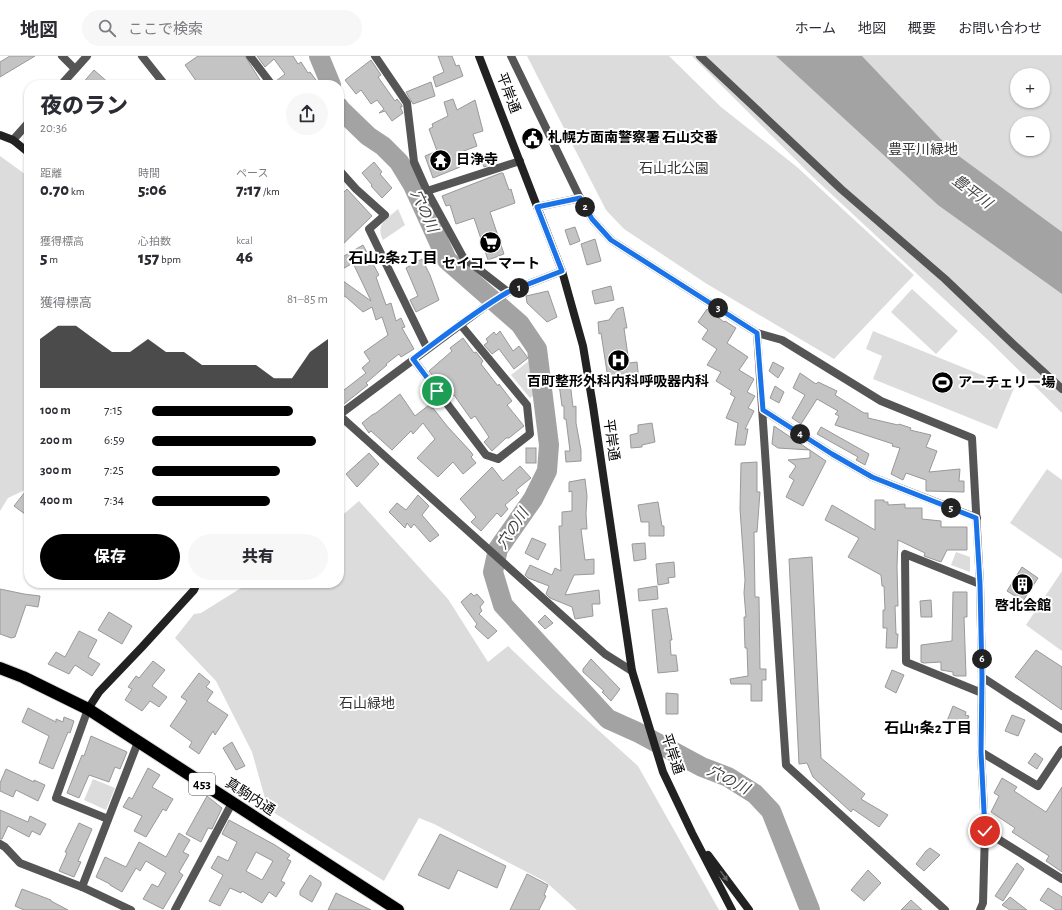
<!DOCTYPE html>
<html lang="ja">
<head>
<meta charset="utf-8">
<style>
	body { margin:0; font-family:"Alegreya Sans","Noto Sans JP",sans-serif; background:#f7f7f7; color:#2b2b33; height:100vh; display:flex; flex-direction:column; font-size:15px; white-space:nowrap }
	* { box-sizing:border-box; margin:0 }
	p { font-size:13px; color:#7c7c81 }
	.icon { flex:none; width:22px; height:22px; fill:none; stroke:currentColor; stroke-width:2; stroke-linecap:round; stroke-linejoin:round }
	.map { position:relative; flex:1; overflow:hidden }
	.side { position:absolute; left:24px; top:24px; width:320px; height:508px; display:flex; flex-direction:column; background:#fff; border-radius:16px; box-shadow:0 1px 3px #0004 }
	.side>* { flex:none }
	.buttons { position:absolute; left:1010px; top:12px; display:grid; gap:8px }
	.buttons a { display:grid; place-items:center; width:40px; height:40px; border-radius:50%; background:#fff; box-shadow:0 1px 3px #0004; font-size:20px }
	.pin { position:absolute; display:grid; place-items:center; width:34px; height:34px; color:#fff; margin:-17px; border:2px solid #fff; border-radius:50%; box-shadow:0 1px 4px #0007 }
	.km { position:absolute; width:20px; height:20px; margin:-10px; border-radius:50%; background:#222; color:#fff; font-size:11px; line-height:20px; text-align:center }
	.round { display:grid; place-items:center; flex:none; width:42px; height:42px; border-radius:21px; background:#f7f7f7 }
	.overview { display:flex; align-items:center; justify-content:space-between; height:68px; padding:0 16px }
	h1 { font-size:22px; font-weight:800; line-height:30px }
	.stats { display:grid; grid-template-columns:repeat(3,1fr); gap:6px; height:68px; padding:4px 16px }
	.stats div { display:grid; align-content:center }
	.stats b { font-size:17px; font-weight:800 }
	.stats small { font-size:11px; font-weight:400 }
	.stats p { font-size:11px }
	.chart { height:112px; padding:8px 16px }
	.chart p { display:flex; justify-content:space-between }
	.chart svg { width:100%; height:72px; margin-top:4px; fill:#000; opacity:.7 }
	.primary-button { display:flex; gap:8px; margin-top:auto; padding:8px 16px }
	.primary-button a { flex:1; height:46px; border-radius:24px; background:#000; color:#fff; font-size:16px; font-weight:800; line-height:46px; text-align:center }
	.primary-button a+a { background:#f7f7f7; color:#2b2b33 }
	ul { padding:0 16px; list-style:none; font-size:13px }
	li { display:grid; grid-template-columns:64px 48px 1fr; align-items:center; height:30px }
	li i { height:10px; border-radius:5px; background:#000 }
	header { display:flex; align-items:center; gap:24px; box-sizing:border-box; height:56px; padding:0 20px; background:#fff; border-bottom:1px solid #e1e1e2 }
	header strong { font-size:19px }
	nav { display:flex; gap:22px; margin-inline-start:auto; font-size:14px }
	.search { width:280px; height:36px; background:#f7f7f7; display:flex; align-items:center; gap:10px; box-sizing:border-box; padding:0 14px; border-radius:22px; color:#7c7c81; font-size:15px }
	.map>svg:first-child { display:block }
	.green { fill:#dcdcdc; fill-rule:evenodd }
	.water { fill:#a3a3a3 }
	.lines { fill:none; stroke-linecap:round; stroke-linejoin:round }
	.river { stroke:#a3a3a3; stroke-width:20 }
	.building { fill:#c4c4c4; stroke:#999; fill-rule:evenodd }
	.highway-casing { stroke:#dbdbdb; stroke-width:14 }
	.street { stroke:#555; stroke-width:8 }
	.secondary { stroke:#222; stroke-width:8 }
	.highway { stroke:#000; stroke-width:12 }
	.oneway { fill:#646464 }
	.route-casing { stroke:#fff; stroke-width:8 }
	.route { stroke:#1a73e8; stroke-width:5 }
	.labels { text-anchor:middle; dominant-baseline:central; stroke-width:4; stroke-linejoin:round; paint-order:stroke }
	.shield { fill:#fff; stroke:#4c4c4c; stroke-width:1 }
	.shield-label { font-size:13px; font-weight:bold; fill:#000 }
	.street-label { font-size:14px; fill:#000; stroke:#fff }
	.poi-label { font-size:14px; font-weight:bold; fill:#000; stroke:#fff; text-anchor:start }
	.park-label { font-size:14px; fill:#333; stroke:#fff }
	.water-label { font-size:15px; font-style:italic; fill:#444; stroke:#fff }
	.neighbourhood-label { font-size:15px; font-weight:bold; fill:#000; stroke:#fff }
</style>
</head>
<body>
<header>
<strong>地図</strong>
<div class="search"><svg class="icon" aria-label="search" viewBox="0 0 24 24"><circle cx="10" cy="10" r="6"/><path d="M15 15l6 6"/></svg>ここで検索</div>
<nav><a>ホーム</a><a>地図</a><a>概要</a><a>お問い合わせ</a></nav>
</header>
<div class="map">
<svg width="1062" height="854" viewBox="0 0 1062 854">
	<rect width="100%" height="100%" fill="#fff"/>
	<g class="green">
		<path d="M527,0H669L721,51L797,111L914,219L834,303L707,228L624,173L606,154Z"/>
		<path d="M692,0H1062V357L988,284L813,121ZM1017,19H1043V45H1017ZM1017,67H1043V93H1017Z"/>
		<path d="M0,100L29,121V432L8,442L0,455Z"/>
		<path d="M398,153L405,169L383,184C375,168 387,163 398,153Z"/>
		<path d="M912,233L958,275L936,298L891,256Z"/>
		<path d="M873,275L1014,332L997,373L873,323L882,300L866,293Z"/>
		<path d="M530,304L534,339L530,342L511,319Z"/>
		<path d="M1047,413L1062,424V503L1010,467Z"/>
		<path d="M359,445L448,543L488,606L508,590L556,636L638,710L719,854H577L546,826L434,768L419,762L384,825L268,753L252,696L216,625L175,582L194,558L201,557L249,527H339V462Z"/>
		<path d="M956,496L970,501V516L951,509Z"/>
		<path d="M1062,515V595L1026,569Z"/>
		<path d="M93,723L115,732L106,754L84,744Z"/>
	</g>
	<path class="water" d="M776,0H862L952,95L1062,176V238L938,149Z"/>
	<g class="lines">
		<g class="river">
			<path d="M319,0L331,29"/>
			<path d="M339,51L340,53L368,80L383,90L399,106L413,129L447,204L520,268L537,293L549,389L547,415L533,443L498,493L493,516L503,549L608,663L637,676L702,711L728,721L755,738L771,755L810,854"/>
		</g>
	</g>
	<g class="building">
		<path d="M10,0H35L0,21V6Z"/>
		<path d="M198,0H245L263,29H199L185,9Z"/>
		<path d="M257,0H293L298,8L301,6L308,17L310,16L316,24L309,29H277L276,25L285,18L274,3L265,11Z"/>
		<path d="M438,0H452L456,10L459,9L463,20L436,31L433,21L444,16Z"/>
		<path d="M371,4L381,19L378,21L395,45L397,43L402,49V51H400L403,57L392,65L385,55L379,57L384,53L377,44L371,48L361,34L356,38L345,24Z"/>
		<path d="M94,14L111,29H81Z"/>
		<path d="M431,26L435,40L413,48L406,36Z"/>
		<path d="M453,43L457,54L475,44L483,75L473,78L477,90L456,98L460,111L433,122L425,100L437,95L429,73L433,71L432,68L448,60L444,46Z"/>
		<path d="M495,98L498,106L484,111L481,103Z"/>
		<path d="M374,106L382,116L380,118L392,132L382,142L371,130L372,129L362,117Z"/>
		<path d="M501,117H503L509,134L511,133L515,147L490,156L504,198L488,204L474,162L456,168L450,149L446,150L442,140Z"/>
		<path d="M347,133L372,160L339,192V141Z"/>
		<path d="M575,171L580,185L570,189L565,174Z"/>
		<path d="M595,183L601,205L587,209L581,188Z"/>
		<path d="M363,189L379,219L376,221L386,249L391,247L396,265L401,262L405,271L402,272L414,293L401,301L399,298L386,308L387,309L366,327L368,329L339,352V329L344,334L366,317L362,312L370,305L364,296L388,279L382,261L376,264L372,251L363,256L346,241L339,237V222L371,245L353,207L339,215V203Z"/>
		<path d="M422,203L430,219L439,244L416,256L410,244L418,240L406,212Z"/>
		<path d="M611,230L614,244L595,248L592,235Z"/>
		<path d="M548,235L557,261L547,266L527,247L526,240Z"/>
		<path d="M623,251L627,272H624L629,307L637,306L639,325L609,329L601,277L599,278L598,266L609,264L617,253Z"/>
		<path d="M707,253L724,266L725,265L736,272L727,287L748,301L739,314L754,323L747,336L755,340L748,352L754,355L745,373H748L745,389H735L738,367L726,362L735,341L730,338L732,335L716,325L721,316L707,309L717,293L702,283L708,274L698,266Z"/>
		<path d="M500,275L513,295L519,290L528,302L514,313L499,293L492,298L484,289L488,286L486,283L494,276L496,279Z"/>
		<path d="M463,282L474,297L476,296L483,305L481,308L498,330L499,328L512,345L507,349L524,370L509,382H506L492,395L484,386L489,381L475,360L471,363L454,339L450,342L429,315L452,295L450,292Z"/>
		<path d="M773,306L784,312L778,322L769,315Z"/>
		<path d="M800,317L816,328L818,326L837,335L835,339L864,357H868V362L898,369L899,368L911,372L910,374L931,379L926,391L937,395L929,416L960,413L959,425H964V436L926,435V424L906,417L903,424L891,418L900,392L892,390L893,388L835,369L839,360L835,358L838,355L817,343L801,368L792,362L805,339L793,332Z"/>
		<path d="M570,326L573,351L576,350V367L581,394V405L566,406L565,395H570L566,363H564V350H562L559,328Z"/>
		<path d="M775,330L784,336L779,347L770,342Z"/>
		<path d="M400,338L415,360L429,349L432,353L433,352L447,370L471,396L473,399L471,401L476,407L463,418L453,406L438,421L417,402L435,383L423,367L413,378L411,375L392,394L371,375L369,377L362,367L372,359L376,357Z"/>
		<path d="M652,367L655,386L642,389V391L631,392L630,379L638,377V369Z"/>
		<path d="M774,370L826,405L803,450L786,441L794,424L789,421L796,410L788,404L810,402V394L778,392L772,388Z"/>
		<path d="M821,371L869,398L865,409L856,404L858,401L817,378Z"/>
		<rect x="526" y="392" width="10" height="15"/>
		<path d="M369,397L379,408L357,431L346,418Z"/>
		<path d="M757,406V436H760L757,476H754L755,541H759L760,613H766V624H762V645H751V628H731L730,623L748,620L747,592H745L744,561H746L744,537L745,524L740,453L741,407Z"/>
		<path d="M520,410L531,422L516,434L519,437L505,449L508,453L501,461L497,457L481,475L471,466L476,461L460,443L492,411L503,425Z"/>
		<path d="M585,423L587,440L586,458L587,473H581L585,504L594,503V518L574,519L565,539L599,534L600,548H592L593,560L575,563L572,551L550,542L546,538L549,530L528,522L525,519L530,509L552,519L555,512L561,515L559,470H562V456L572,455V435L569,436V426Z"/>
		<path d="M29,431V461L14,450Z"/>
		<path d="M418,439L429,450L422,459L439,479L430,486L414,468L411,472L407,467L405,472L389,456L397,447L406,454Z"/>
		<path d="M875,444H884V446H888V449L905,448V452H922V463L941,465V471H967V494H947L941,506L924,500L925,497L898,484L897,510L898,550H895L896,578H898L897,592H886L887,572H883V554H885L884,530H882L881,519L848,501L859,482L825,464L832,449L875,474Z"/>
		<path d="M658,446L662,470H664V480H649V466H641L638,449Z"/>
		<path d="M532,482L546,488L538,504L525,497Z"/>
		<path d="M645,487L646,503L634,505L632,488Z"/>
		<path d="M812,501L821,702L865,738L861,743L888,759L879,771L853,753L851,756L813,721L807,707L799,708L789,503Z"/>
		<path d="M674,506L675,521L668,522L669,527L658,529L656,508Z"/>
		<path d="M1022,511L1038,522L1023,545L1007,535Z"/>
		<path d="M657,530L658,543L639,545L638,533Z"/>
		<path d="M0,533L24,538L40,540L38,551L26,549L15,581L11,582L0,578Z"/>
		<path d="M953,536H967V561H964L966,620H956L953,619V616L941,614V606L924,607L921,606V589L952,585Z"/>
		<path d="M471,537L474,540L477,538L484,546L480,551L482,555L479,558L497,575L488,583L475,571L477,568L461,546Z"/>
		<path d="M931,544L932,561H921L920,545Z"/>
		<path d="M667,552L672,584H670L671,599H676L678,615L658,617L652,554Z"/>
		<path d="M109,556L132,570L122,588L98,574Z"/>
		<path d="M545,559L553,567L545,573L538,566Z"/>
		<path d="M79,575L97,584L88,601L100,608L92,620L75,609L69,618L48,608L56,596L65,601Z"/>
		<path d="M1036,594L1062,611V654L1015,621Z"/>
		<path d="M591,603L620,633L611,645L602,636L604,635L583,616V613Z"/>
		<path d="M153,605L165,614L152,630L167,641L159,651L150,645L142,655L125,644L132,633L128,631L136,620L139,622Z"/>
		<path d="M892,614L904,619L896,637L885,631Z"/>
		<path d="M199,617L210,626L206,631L213,636L207,645L228,659L215,679L213,675L199,698L189,691L192,686L170,670L187,645L181,641Z"/>
		<path d="M666,637L678,638V658H666Z"/>
		<path d="M953,650L966,656L965,659L969,660L964,672L947,665Z"/>
		<path d="M28,652L56,666V663L63,666L64,661L74,665L70,677L68,676L53,713L39,707L49,680L22,666Z"/>
		<path d="M1012,659L1025,664L1018,680L1005,675Z"/>
		<path d="M91,680L127,696L120,713L115,711L109,726L89,719L79,742L67,737L82,699L84,700Z"/>
		<path d="M232,686L245,710L236,714L223,692Z"/>
		<path d="M1035,697L1043,703L1037,713L1028,707Z"/>
		<path d="M148,712L160,719L152,731L173,743L166,755L163,753L146,781L134,775L142,760L123,751L129,741L132,743Z"/>
		<path d="M6,713L34,726V724L45,729L38,745L16,734L13,741L0,735V727Z"/>
		<path d="M1002,722L1017,731L1014,735L1046,756L1062,731V816L1046,805L1049,800L1012,776L1015,772L991,756L999,740L994,737Z"/>
		<path d="M207,740L222,752L212,773L208,772L201,786L186,778Z"/>
		<path d="M0,754L28,766L30,760L46,768L40,779L32,775L29,781L8,770L2,783H0Z"/>
		<path d="M229,764L275,789L290,799L287,803L291,805L281,825L285,827L276,841L269,836L262,847L242,835L241,837L230,832L220,850L209,845L223,819L211,812L218,800L228,805L237,786L222,778ZM256,796L273,805L262,824L246,815Z"/>
		<path d="M79,767L92,773L78,805L81,806L74,821L59,815L67,797L65,796Z"/>
		<path d="M179,777L190,784L183,796L189,799L179,816L183,819L163,853L143,843L152,828L158,831L166,817L146,805L140,815L136,812L122,836L110,829V828L96,821L105,801L126,811L139,786L166,801Z"/>
		<path d="M440,778L506,810L497,832L458,814L449,833L418,819Z"/>
		<path d="M930,792L940,799L924,815L916,808L926,795Z"/>
		<path d="M1017,807L1024,813L1003,845L995,840Z"/>
		<path d="M868,814L881,827L864,845L851,834Z"/>
		<path d="M527,818L548,829L544,839L546,840L539,854H510Z"/>
		<path d="M310,819L321,826V829L312,846L300,839V835Z"/>
		<path d="M1048,832L1062,841V854H1056L1040,844Z"/>
		<path d="M22,833L51,844V845L68,854H24L15,850Z"/>
		<path d="M336,837L371,854H328Z"/>
		<path d="M1010,841L1027,854H1010L1002,849Z"/>
		<path d="M911,844L922,854H901Z"/>
	</g>
	<g class="lines">
		<defs>
			<path id="highway" d="M0,612L23,621L88,653L398,854"/>
		</defs>
		<use href="#highway" class="highway-casing"/>
		<g class="street">
			<path d="M62,0L75,13"/>
			<path d="M142,0L165,29"/>
			<path d="M250,0L272,29"/>
			<path d="M375,0L407,47L414,106L427,135L520,105"/>
			<path d="M511,0L580,142L592,163L611,184L757,277L782,284L881,345L972,382L980,528L982,621L981,696L985,775L983,847L980,854"/>
			<path d="M700,0L841,133L945,223L1014,289L1062,333"/>
			<path d="M61,29L87,0"/>
			<path d="M13,84L29,66"/>
			<path d="M339,114L356,133L385,159L369,173L427,292"/>
			<path d="M427,135L463,201L508,236"/>
			<path d="M537,151L580,142"/>
			<path d="M562,215L508,236L483,252L339,359L605,598L632,615"/>
			<path d="M757,277L786,709L945,854"/>
			<path d="M413,303L486,399L498,403L530,378L527,349L460,268"/>
			<path d="M763,354L832,398L872,421L977,462"/>
			<path d="M980,528L905,498L906,606L982,637"/>
			<path d="M982,621L1062,673"/>
			<path d="M88,653L56,742L108,763"/>
			<path d="M981,696L1038,730L1062,694"/>
			<path d="M985,775L1062,823"/>
			<path d="M0,788L5,791L20,807L82,831L131,854"/>
			<path d="M82,831L138,686"/>
			<path d="M175,854L232,747"/>
		</g>
		<g class="secondary">
			<path d="M479,0L562,215L583,290L593,350L632,615L663,716L692,777L732,854"/>
			<path d="M0,79L13,84L29,97"/>
			<path d="M88,653L99,636L142,591L194,534L197,527"/>
			<path d="M708,799L749,854"/>
		</g>
		<use href="#highway" class="highway"/>
	</g>
	<defs><path id="oneway-solid" d="M-6-.8H1V-3.2L6.5 0L1 3.2V.8H-6Z"/></defs>
	<use class="oneway" href="#oneway-solid" transform="translate(724 820) rotate(54)"/>
	<g class="lines">
		<defs>
			<path id="route" d="M437,335L413,303C444,280 474,256 508,236L562,215L537,151L580,142L592,163L611,184L757,277L763,354L832,398L872,421L976,462L980,528L982,621L981,696L985,775"/>
		</defs>
		<use href="#route" class="route-casing"/>
		<use href="#route" class="route"/>
	</g>
	<defs>
		<symbol id="civic-disc" viewBox="-11 -11 22 22"><circle r="9.5" fill="#000" stroke="#fff"/><path d="M-.6-6.5H3V-4.5H.6V-3L4-1V1h2V6H-6V1h2V-1L-.6-3ZM-1.2 2.5V6h2.4V2.5Z" fill="#fff"/></symbol>
		<symbol id="temple-disc" viewBox="-11 -11 22 22"><circle r="9.5" fill="#000" stroke="#fff"/><path d="M0-6L5-2H3V0L6.5 2.5H4V6H1.5V3h-3V6H-4V2.5H-6.5L-3 0V-2H-5Z" fill="#fff"/></symbol>
		<symbol id="supermarket-disc" viewBox="-11 -11 22 22"><circle r="9.5" fill="#000" stroke="#fff"/><path d="M-6-5.5h2.5l.6 2H6L4.5 2H-2.5L-4.4-4H-6ZM-1.5 3.2a1.3 1.3 0 1 0 .1 0ZM3 3.2a1.3 1.3 0 1 0 .1 0Z" fill="#fff"/></symbol>
		<symbol id="hospital-disc" viewBox="-11 -11 22 22"><circle r="9.5" fill="#000" stroke="#fff"/><path d="M-5-5h3v3.5h4V-5h3V5h-3V1.5h-4V5h-3Z" fill="#fff"/></symbol>
		<symbol id="stadium-disc" viewBox="-11 -11 22 22"><circle r="9.5" fill="#000" stroke="#fff"/><path d="M0-5a6.5 5 0 1 0 0 10a6.5 5 0 1 0 0-10ZM-3.5-1.8h7v3.6h-7Z" fill="#fff"/></symbol>
		<symbol id="building-disc" viewBox="-11 -11 22 22"><circle r="9.5" fill="#000" stroke="#fff"/><path d="M-4-6H4V6H1V3H-1V6H-4ZM-2.5-4.3h1.7v1.8h-1.7ZM.8-4.3h1.7v1.8H.8ZM-2.5-1h1.7V.8h-1.7ZM.8-1h1.7V.8H.8Z" fill="#fff"/></symbol>
	</defs>
	<g fill-rule="evenodd">
		<use href="#civic-disc" x="520" y="70" width="25" height="25"/>
		<use href="#temple-disc" x="428" y="92" width="25" height="25"/>
		<use href="#supermarket-disc" x="478" y="174" width="25" height="25"/>
		<use href="#hospital-disc" x="606" y="292" width="25" height="25"/>
		<use href="#stadium-disc" x="930" y="314" width="25" height="25"/>
		<use href="#building-disc" x="1010" y="516" width="25" height="25"/>
	</g>
	<g class="labels">
		<rect class="shield" x="189" y="717" width="26" height="22" rx="3"/>
		<g class="shield-label">
			<text x="202" y="728">453</text>
		</g>
		<g class="street-label">
			<text transform="translate(508 37) rotate(69)">平岸通</text>
			<text transform="translate(611 384) rotate(82)">平岸通</text>
			<text transform="translate(672 698) rotate(71)">平岸通</text>
			<text transform="translate(250 741) rotate(33)">真駒内通</text>
		</g>
		<g class="poi-label">
			<text x="548" y="82">札幌方面南警察署 石山交番</text>
			<text x="456" y="104">日浄寺</text>
			<text x="491" y="208" text-anchor="middle">セイコーマート</text>
			<text x="618" y="326" text-anchor="middle">百町整形外科内科呼吸器内科</text>
			<text x="958" y="327">アーチェリー場</text>
			<text x="1023" y="550" text-anchor="middle">啓北会館</text>
		</g>
		<g class="park-label">
			<text x="923" y="94">豊平川緑地</text>
			<text x="674" y="113">石山北公園</text>
			<text x="367" y="648">石山緑地</text>
		</g>
		<g class="water-label">
			<text transform="translate(972 136) rotate(37)">豊平川</text>
			<text transform="translate(424 155) rotate(65)">穴の川</text>
			<text transform="translate(513 473) rotate(-57)">穴の川</text>
			<text transform="translate(728 724) rotate(27)">穴の川</text>
		</g>
		<g class="neighbourhood-label">
			<text x="393" y="202">石山2条2丁目</text>
			<text x="928" y="672">石山1条2丁目</text>
		</g>
	</g>
</svg>
<div class="buttons">
<a>+</a>
<a>−</a>
</div>
<div class="pin" style="left:437px;top:335px;background:#1e9e55"><svg class="icon" aria-label="arrive" viewBox="0 0 24 24"><path d="M6 21V4h12l-3 4 3 4H6"/></svg></div>
<div class="pin" style="left:985px;top:775px;background:#d93025"><svg class="icon" aria-label="check" viewBox="0 0 24 24"><path d="M5 12l5 5 9-10"/></svg></div>
<b class="km" style="left:519px;top:232px">1</b>
<b class="km" style="left:585px;top:151px">2</b>
<b class="km" style="left:718px;top:252px">3</b>
<b class="km" style="left:800px;top:378px">4</b>
<b class="km" style="left:951px;top:452px">5</b>
<b class="km" style="left:982px;top:603px">6</b>
<section class="side">
<div class="overview"><div><h1>夜のラン</h1><p>20:36</p></div><a class="round"><svg class="icon" aria-label="share" viewBox="0 0 24 24"><path d="M12 15V3M7 8l5-5 5 5M5 13v7h14v-7"/></svg></a></div>
<div class="stats">
<div><p>距離</p><b>0.70<small> km</small></b></div>
<div><p>時間</p><b>5:06</b></div>
<div><p>ペース</p><b>7:17<small> /km</small></b></div>
</div>
<div class="stats">
<div><p>獲得標高</p><b>5<small> m</small></b></div>
<div><p>心拍数</p><b>157<small> bpm</small></b></div>
<div><p>kcal</p><b>46</b></div>
</div>
<div class="chart"><p><span>獲得標高</span>81–85 m</p>
<svg viewBox="0 0 160 44" preserveAspectRatio="none"><path d="M0 44V14L10 6L20 6L30 14L40 22L50 22L60 14L70 22L80 22L90 30L100 30L110 30L120 30L130 38L140 38L150 22L160 14V44z"/></svg>
</div>
<ul>
<li><b>100 m</b>7:15<i style="width:80%"></i></li>
<li><b>200 m</b>6:59<i style="width:93%"></i></li>
<li><b>300 m</b>7:25<i style="width:73%"></i></li>
<li><b>400 m</b>7:34<i style="width:67%"></i></li>
</ul>
<div class="primary-button"><a>保存</a><a>共有</a></div>
</section>
</div>
</body>
</html>
